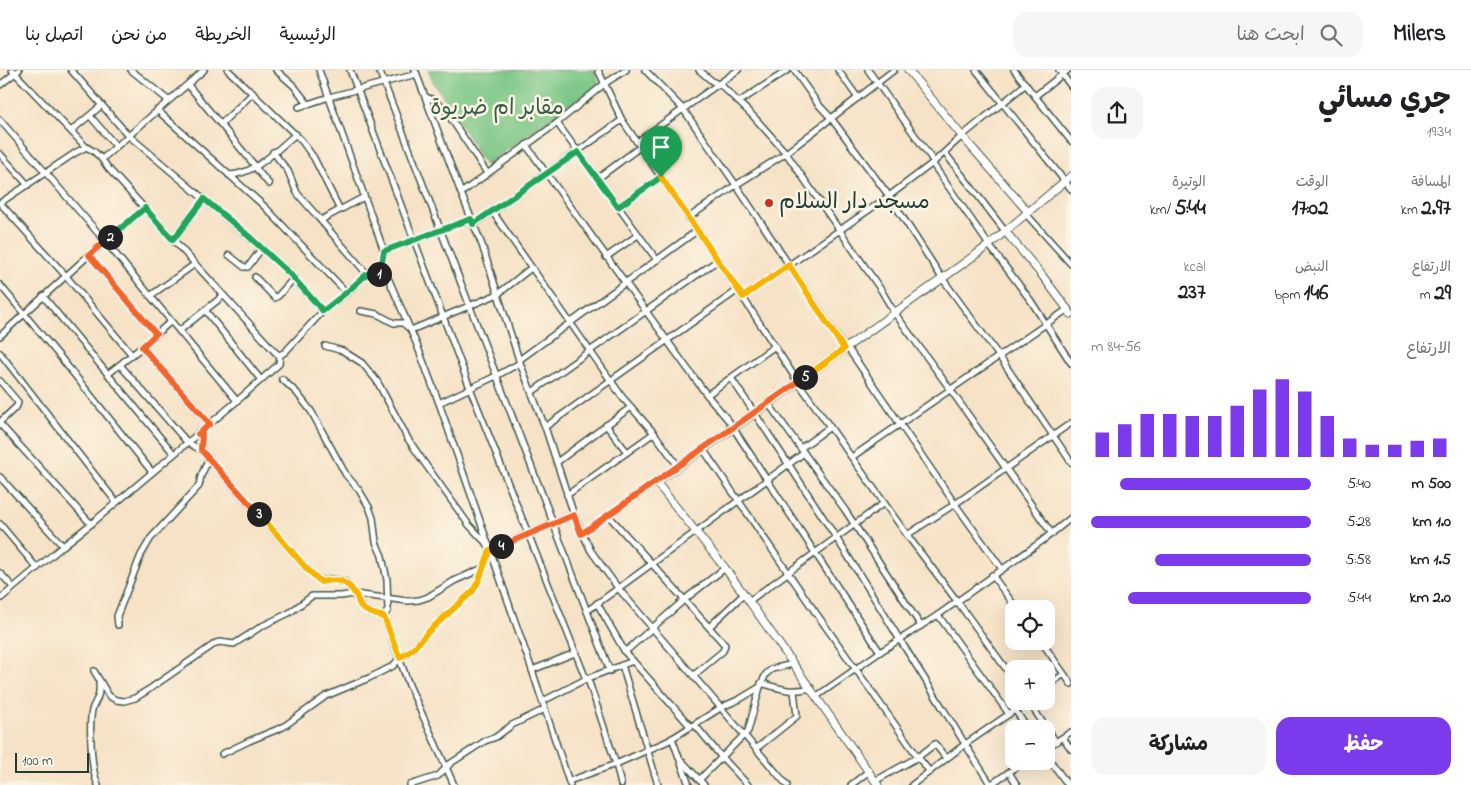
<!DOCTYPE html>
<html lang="ar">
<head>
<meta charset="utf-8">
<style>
	body { margin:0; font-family:"Indie Flower","Playpen Sans Arabic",sans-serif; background:#f6f6f6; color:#202124; direction:rtl; height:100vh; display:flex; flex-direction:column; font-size:19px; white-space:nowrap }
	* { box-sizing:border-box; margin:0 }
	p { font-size:16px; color:#757577 }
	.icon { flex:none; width:28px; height:28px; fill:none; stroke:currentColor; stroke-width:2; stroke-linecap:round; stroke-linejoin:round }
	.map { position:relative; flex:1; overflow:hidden; direction:ltr }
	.drawer { display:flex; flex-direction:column; background:#fff; width:400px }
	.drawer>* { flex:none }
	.controls { position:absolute; left:1005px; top:530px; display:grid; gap:10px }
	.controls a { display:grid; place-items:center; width:50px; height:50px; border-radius:10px; background:#fff; box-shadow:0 5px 20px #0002; font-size:25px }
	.scale { position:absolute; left:15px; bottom:12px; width:74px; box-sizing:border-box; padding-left:5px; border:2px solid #1f3d34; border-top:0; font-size:14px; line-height:18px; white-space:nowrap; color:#1f3d34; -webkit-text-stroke:4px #fcf5e5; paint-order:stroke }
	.pin { position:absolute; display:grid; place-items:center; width:42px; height:42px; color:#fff; margin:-51px -21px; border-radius:50% 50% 50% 0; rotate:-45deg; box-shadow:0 0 5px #0007 }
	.pin .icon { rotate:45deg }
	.km { position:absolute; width:25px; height:25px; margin:-12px; border-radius:50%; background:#222; color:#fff; font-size:14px; line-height:25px; text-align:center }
	.round { display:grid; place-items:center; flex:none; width:52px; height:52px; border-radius:15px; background:#f6f6f6 }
	.summary { display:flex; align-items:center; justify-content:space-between; height:85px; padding:0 20px }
	h1 { font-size:28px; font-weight:700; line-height:38px }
	.stats { display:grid; grid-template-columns:repeat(3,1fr); gap:8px; height:85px; padding:5px 20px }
	.stats div { display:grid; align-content:center }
	.stats b { font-size:21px; font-weight:700 }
	.stats small { font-size:14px; font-weight:400 }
	.stats p { font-size:14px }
	.chart { height:140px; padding:10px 20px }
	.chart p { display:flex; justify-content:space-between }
	.chart svg { width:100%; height:90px; margin-top:5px; stroke:#7c3aed; stroke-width:6 }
	.primary-button { display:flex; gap:10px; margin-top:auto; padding:10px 20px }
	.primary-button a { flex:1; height:58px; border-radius:15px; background:#7c3aed; color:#fff; font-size:20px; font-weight:700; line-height:58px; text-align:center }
	.primary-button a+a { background:#f6f6f6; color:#202124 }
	ul { padding:0 20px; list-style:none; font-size:16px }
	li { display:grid; grid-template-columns:80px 60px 1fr; align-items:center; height:38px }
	li i { height:12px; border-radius:6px; background:#7c3aed }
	header { display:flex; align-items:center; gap:30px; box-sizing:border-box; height:70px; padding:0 25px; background:#fff; border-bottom:1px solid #e0e0e0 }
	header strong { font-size:24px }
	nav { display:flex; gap:28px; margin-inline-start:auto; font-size:18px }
	.search { width:350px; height:45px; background:#f6f6f6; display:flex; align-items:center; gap:12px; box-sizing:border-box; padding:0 18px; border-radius:15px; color:#757577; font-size:19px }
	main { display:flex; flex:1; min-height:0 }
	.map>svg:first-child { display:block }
	.green { fill:#7ac685; stroke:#4c825c }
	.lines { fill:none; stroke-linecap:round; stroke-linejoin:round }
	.street-casing { stroke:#3f564a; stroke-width:8 }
	.secondary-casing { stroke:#3f564a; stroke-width:9 }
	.street { stroke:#fff; stroke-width:5 }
	.secondary { stroke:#fff; stroke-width:7 }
	.split-1-casing { stroke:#fff; stroke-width:10 }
	.split-2-casing { stroke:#fff; stroke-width:10 }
	.split-3-casing { stroke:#fff; stroke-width:10 }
	.split-4-casing { stroke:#fff; stroke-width:10 }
	.split-5-casing { stroke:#fff; stroke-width:10 }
	.split-6-casing { stroke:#fff; stroke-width:10 }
	.split-1 { stroke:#22a559; stroke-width:6 }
	.split-2 { stroke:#22a559; stroke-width:6 }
	.split-3 { stroke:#f0652b; stroke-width:6 }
	.split-4 { stroke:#f5b400; stroke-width:6 }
	.split-5 { stroke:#f0652b; stroke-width:6 }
	.split-6 { stroke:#f5b400; stroke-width:6 }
	.poi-dot { fill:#c8321e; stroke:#fcf5e5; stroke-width:2 }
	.labels { text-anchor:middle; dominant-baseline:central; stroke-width:5; stroke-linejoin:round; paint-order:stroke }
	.park-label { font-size:22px; fill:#365f48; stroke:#fcf5e5 }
	.poi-label { font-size:22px; fill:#1f3d34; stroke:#fcf5e5; text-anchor:start }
</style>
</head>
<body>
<header>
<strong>Milers</strong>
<div class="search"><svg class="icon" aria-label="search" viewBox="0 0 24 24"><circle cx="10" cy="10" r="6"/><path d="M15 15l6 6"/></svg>ابحث هنا</div>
<nav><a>الرئيسية</a><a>الخريطة</a><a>من نحن</a><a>اتصل بنا</a></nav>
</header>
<main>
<section class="drawer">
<div class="summary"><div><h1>جري مسائي</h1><p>19:34</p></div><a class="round"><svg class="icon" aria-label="share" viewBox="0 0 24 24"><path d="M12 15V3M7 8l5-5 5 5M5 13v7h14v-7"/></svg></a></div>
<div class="stats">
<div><p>المسافة</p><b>2.97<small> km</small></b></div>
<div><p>الوقت</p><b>17:02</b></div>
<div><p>الوتيرة</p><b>5:44<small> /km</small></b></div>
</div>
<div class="stats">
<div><p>الارتفاع</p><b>29<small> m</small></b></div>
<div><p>النبض</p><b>146<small> bpm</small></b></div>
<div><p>kcal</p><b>237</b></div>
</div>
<div class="chart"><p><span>الارتفاع</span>56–84 m</p>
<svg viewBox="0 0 160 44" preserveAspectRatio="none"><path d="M5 44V32M15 44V28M25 44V23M35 44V23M45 44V24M55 44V24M65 44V19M75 44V11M85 44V6M95 44V12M105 44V24M115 44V35M125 44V38M135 44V38M145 44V36M155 44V35"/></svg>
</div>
<ul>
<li><b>500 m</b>5:40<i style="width:87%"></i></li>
<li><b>1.0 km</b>5:28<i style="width:100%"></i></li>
<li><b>1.5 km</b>5:58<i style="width:71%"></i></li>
<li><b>2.0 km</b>5:44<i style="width:83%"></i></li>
</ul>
<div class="primary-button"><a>حفظ</a><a>مشاركة</a></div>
</section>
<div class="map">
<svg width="1071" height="715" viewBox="0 0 1071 715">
	<rect width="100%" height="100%" fill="#fcf5e5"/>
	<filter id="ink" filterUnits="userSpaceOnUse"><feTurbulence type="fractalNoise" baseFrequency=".02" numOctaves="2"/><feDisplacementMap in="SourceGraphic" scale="10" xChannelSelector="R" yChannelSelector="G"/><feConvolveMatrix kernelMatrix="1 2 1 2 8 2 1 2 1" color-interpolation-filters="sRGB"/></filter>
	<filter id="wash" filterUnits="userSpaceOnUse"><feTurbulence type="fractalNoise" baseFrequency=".0096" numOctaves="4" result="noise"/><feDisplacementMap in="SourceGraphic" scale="20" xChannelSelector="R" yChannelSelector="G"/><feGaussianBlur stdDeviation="1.12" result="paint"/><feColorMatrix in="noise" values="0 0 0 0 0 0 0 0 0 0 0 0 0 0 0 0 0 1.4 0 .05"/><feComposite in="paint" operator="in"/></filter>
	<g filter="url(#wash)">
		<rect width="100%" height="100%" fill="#f6e2c6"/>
		<path class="green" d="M428,0H594L599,14L485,95L449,35L435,15Z"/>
	</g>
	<g filter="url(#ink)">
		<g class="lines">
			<defs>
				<g id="street">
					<path d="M12,0L86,77"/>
					<path d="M71,0L128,65L244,163L284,198L323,241"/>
					<path d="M131,0L168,30"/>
					<path d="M228,0L301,70L314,88L340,140"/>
					<path d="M276,0L294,16L308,34"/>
					<path d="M319,0L384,181L380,204"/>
					<path d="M350,0L470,318L586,609"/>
					<path d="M379,0L610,601"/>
					<path d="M415,0L461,123L482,175L520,293L545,357L574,445L591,481L618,518L787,715"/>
					<path d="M598,0L622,50L738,220L798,312L907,465L957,531L1014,610"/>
					<path d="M645,0L683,39L736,115L845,279"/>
					<path d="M699,0L712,11L723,17L754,47L786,83L881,220L894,242L950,319L1052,464"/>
					<path d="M794,0L818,34L831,48L889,126L942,208L999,286L1071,392"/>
					<path d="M838,0L858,28"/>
					<path d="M868,0L934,92"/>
					<path d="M976,0L1071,119"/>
					<path d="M1014,0L1071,71"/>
					<path d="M1059,0L1071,16"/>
					<path d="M0,15L19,0"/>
					<path d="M188,15L256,97L258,101L269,114"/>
					<path d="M1035,26L1068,0"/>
					<path d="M426,27L433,30L444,38L487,103"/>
					<path d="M739,32L788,0"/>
					<path d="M299,37L329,27L417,4"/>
					<path d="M157,40L265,137L347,223"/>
					<path d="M90,46L116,76"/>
					<path d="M0,50L105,171L237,331"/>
					<path d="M557,53L657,190"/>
					<path d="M221,54L253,23"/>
					<path d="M71,61L102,35"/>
					<path d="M637,72L738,0"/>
					<path d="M526,75L687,298L707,325L728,350L880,582"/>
					<path d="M273,82L288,101L297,123L367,204"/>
					<path d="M945,83L1005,161"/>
					<path d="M0,84L28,115"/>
					<path d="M102,89L204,0"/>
					<path d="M932,93L989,175L1031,231L1071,293"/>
					<path d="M229,105C256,104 276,80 296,64"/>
					<path d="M597,109L640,77"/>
					<path d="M461,123L557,53L604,14L626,0"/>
					<path d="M0,133L75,83L86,77C96,81 102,89 108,98L276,283L280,285L285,282L323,241L347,223L367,204C376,201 383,205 389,210L417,275L439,333L532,600L570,715"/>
					<path d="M0,133L66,206L132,285"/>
					<path d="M618,137L661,107"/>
					<path d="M492,141L623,328L654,363L678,396"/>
					<path d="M1026,144L1071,194"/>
					<path d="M688,148L736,115L786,83L894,0"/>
					<path d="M321,150L364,127"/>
					<path d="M473,155L622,50"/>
					<path d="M173,170L204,129"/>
					<path d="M384,181L471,149"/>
					<path d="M89,185L156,264"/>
					<path d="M229,185L244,197H248L262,178"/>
					<path d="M606,187L638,165"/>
					<path d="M255,207L275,228L278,226L294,208"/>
					<path d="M0,215L61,288L152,402"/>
					<path d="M43,226L174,384"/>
					<path d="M150,226L195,194"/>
					<path d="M743,227L889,126L934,92L962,66L1026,14"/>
					<path d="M205,240L261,310"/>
					<path d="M361,241L377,244L394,253H403L411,260L498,224L531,198"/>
					<path d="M179,261L223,226"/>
					<path d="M0,266L89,185L145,138"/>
					<path d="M325,276L343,281L362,293L377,311L408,369L423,391L469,455L487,474"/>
					<path d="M142,277L210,354"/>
					<path d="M847,277L955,434L1002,499"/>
					<path d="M0,283L116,432"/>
					<path d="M519,290L698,160"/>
					<path d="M120,295L187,372L201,380L307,499L321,511L332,509L345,512L355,524L361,537L370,543L384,547L409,615L454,715"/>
					<path d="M108,304L142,277L170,252"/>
					<path d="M731,308C789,394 846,481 900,570C931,618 960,667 991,715"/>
					<path d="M282,309L297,323L311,341L346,405L359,420L369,437L373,448L376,472L382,486L387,510L388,540L384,547"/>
					<path d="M0,311L18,332L17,336L0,352"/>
					<path d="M532,322L718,190"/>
					<path d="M707,325L775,276"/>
					<path d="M439,333L496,306L520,293"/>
					<path d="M768,333L845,440L921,556"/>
					<path d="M0,354L91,454"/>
					<path d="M606,355L627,382"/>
					<path d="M545,357L738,220"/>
					<path d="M198,363L202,364L201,380"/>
					<path d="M801,378L830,357"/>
					<path d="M703,379L811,536L918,687L930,702"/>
					<path d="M852,387L1068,239"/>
					<path d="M557,392L631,337"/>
					<path d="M0,407L63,476"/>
					<path d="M567,425L654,363"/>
					<path d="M608,445L725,575L723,581L694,605"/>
					<path d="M0,454L37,498"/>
					<path d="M581,464L656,412"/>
					<path d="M907,465L955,434L1071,353"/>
					<path d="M0,503L13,517"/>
					<path d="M992,505L1017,539"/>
					<path d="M0,529L63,476L91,454L237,331L279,294L280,285"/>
					<path d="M749,531L884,433"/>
					<path d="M597,533L625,582L691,657"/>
					<path d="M587,541L804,383"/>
					<path d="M938,545L1009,644"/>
					<path d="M118,555L117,546L141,485L151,468L199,416L201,406L209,388"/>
					<path d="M709,557L744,524"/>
					<path d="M1041,571L1071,614"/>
					<path d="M625,582L684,530L725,498"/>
					<path d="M622,595L658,715"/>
					<path d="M532,600L575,583"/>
					<path d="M94,601L109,626L116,630L124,631L135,628L148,620L216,573L220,572L234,574L262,556L289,543L312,526H341L354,524L408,531L419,530L428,527L454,511L483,498"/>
					<path d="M588,609L616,694L621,715"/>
					<path d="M761,613C781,619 790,623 811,618"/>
					<path d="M1046,617L1064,604"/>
					<path d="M817,626L880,582L938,545L1042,471L1071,448"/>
					<path d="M543,631L586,609L633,591"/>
					<path d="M1028,631L1056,672"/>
					<path d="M1015,640L1028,659"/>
					<path d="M695,655L719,684L748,715"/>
					<path d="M672,668L689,715"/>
					<path d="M1063,668L1071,679"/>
					<path d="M757,678L797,646L794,621"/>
					<path d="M1046,678L1071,662"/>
					<path d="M222,684L249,671L283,657L326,626L369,608L393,596L400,588L413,579L428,562L473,521L479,510L490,480L574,445"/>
					<path d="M1046,685L1068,715"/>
					<path d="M682,691L704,715"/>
					<path d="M1009,702L1017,715"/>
					<path d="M699,710L748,661L760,617L766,604L772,599L793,594"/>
					<path d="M569,711L616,694L668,671L722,637L740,629L760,617"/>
					<path d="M875,711L918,687L935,674L946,688"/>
					<path d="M98,715C91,701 89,655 92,640C93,635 97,631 98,626C100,621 99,615 99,610"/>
					<path d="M410,715L438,706L451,693L485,671L496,667L512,655L545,639"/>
					<path d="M851,715L869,701"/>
					<path d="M912,715L964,675L1028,631"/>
					<path d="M990,715L1025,691"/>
				</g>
				<g id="secondary">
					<path d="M908,0L962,66L1028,142"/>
					<path d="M1005,161L1041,204L1071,244"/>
					<path d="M878,715L749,531L725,498L656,412L755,343L989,175L1071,106"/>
				</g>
			</defs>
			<use href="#street" class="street-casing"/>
			<use href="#secondary" class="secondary-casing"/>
			<use href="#street" class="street"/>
			<use href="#secondary" class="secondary"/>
		</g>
	</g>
	<g class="lines" filter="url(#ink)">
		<defs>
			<path id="split-1" d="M379,204H380L384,181L471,149L473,154L578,82L618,137L661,107"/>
			<path id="split-2" d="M110,167L145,138L173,170L204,129L244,162L289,203L323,241L347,222L367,204L371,203L379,204"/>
			<path id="split-3" d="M110,167L89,185L156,264L142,277L210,354L198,364H202L201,380L259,444"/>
			<path id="split-4" d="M259,444L307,499L321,512C338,508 348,510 357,527C358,531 359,535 362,538C368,543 377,545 384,547L400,588L413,579L428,562L473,521L479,510L490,480L501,476"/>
			<path id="split-5" d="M501,476L574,445L581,464L805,307"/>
			<path id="split-6" d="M661,107L743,227L789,195L844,279L805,307"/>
		</defs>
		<use href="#split-1" class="split-1-casing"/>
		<use href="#split-2" class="split-2-casing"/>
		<use href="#split-3" class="split-3-casing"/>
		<use href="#split-4" class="split-4-casing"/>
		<use href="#split-5" class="split-5-casing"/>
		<use href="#split-6" class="split-6-casing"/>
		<use href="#split-1" class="split-1"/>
		<use href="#split-2" class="split-2"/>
		<use href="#split-3" class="split-3"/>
		<use href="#split-4" class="split-4"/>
		<use href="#split-5" class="split-5"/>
		<use href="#split-6" class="split-6"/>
	</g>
	<circle class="poi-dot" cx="769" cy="133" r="5"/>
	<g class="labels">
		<g class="park-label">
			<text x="497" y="39">مقابر ام ضريوة</text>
		</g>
		<g class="poi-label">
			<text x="779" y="133">مسجد دار السلام</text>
		</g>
	</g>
</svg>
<div class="controls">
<a><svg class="icon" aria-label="locate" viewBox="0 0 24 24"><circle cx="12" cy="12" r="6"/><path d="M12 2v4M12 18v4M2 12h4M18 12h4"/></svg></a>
<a>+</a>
<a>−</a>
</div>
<div class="scale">100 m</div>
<div class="pin" style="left:661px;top:107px;background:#1e9e55"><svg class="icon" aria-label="arrive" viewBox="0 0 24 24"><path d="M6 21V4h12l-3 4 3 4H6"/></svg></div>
<b class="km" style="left:379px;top:204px">1</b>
<b class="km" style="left:110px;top:167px">2</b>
<b class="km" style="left:259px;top:444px">3</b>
<b class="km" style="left:501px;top:476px">4</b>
<b class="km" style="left:805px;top:307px">5</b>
</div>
</main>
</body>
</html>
